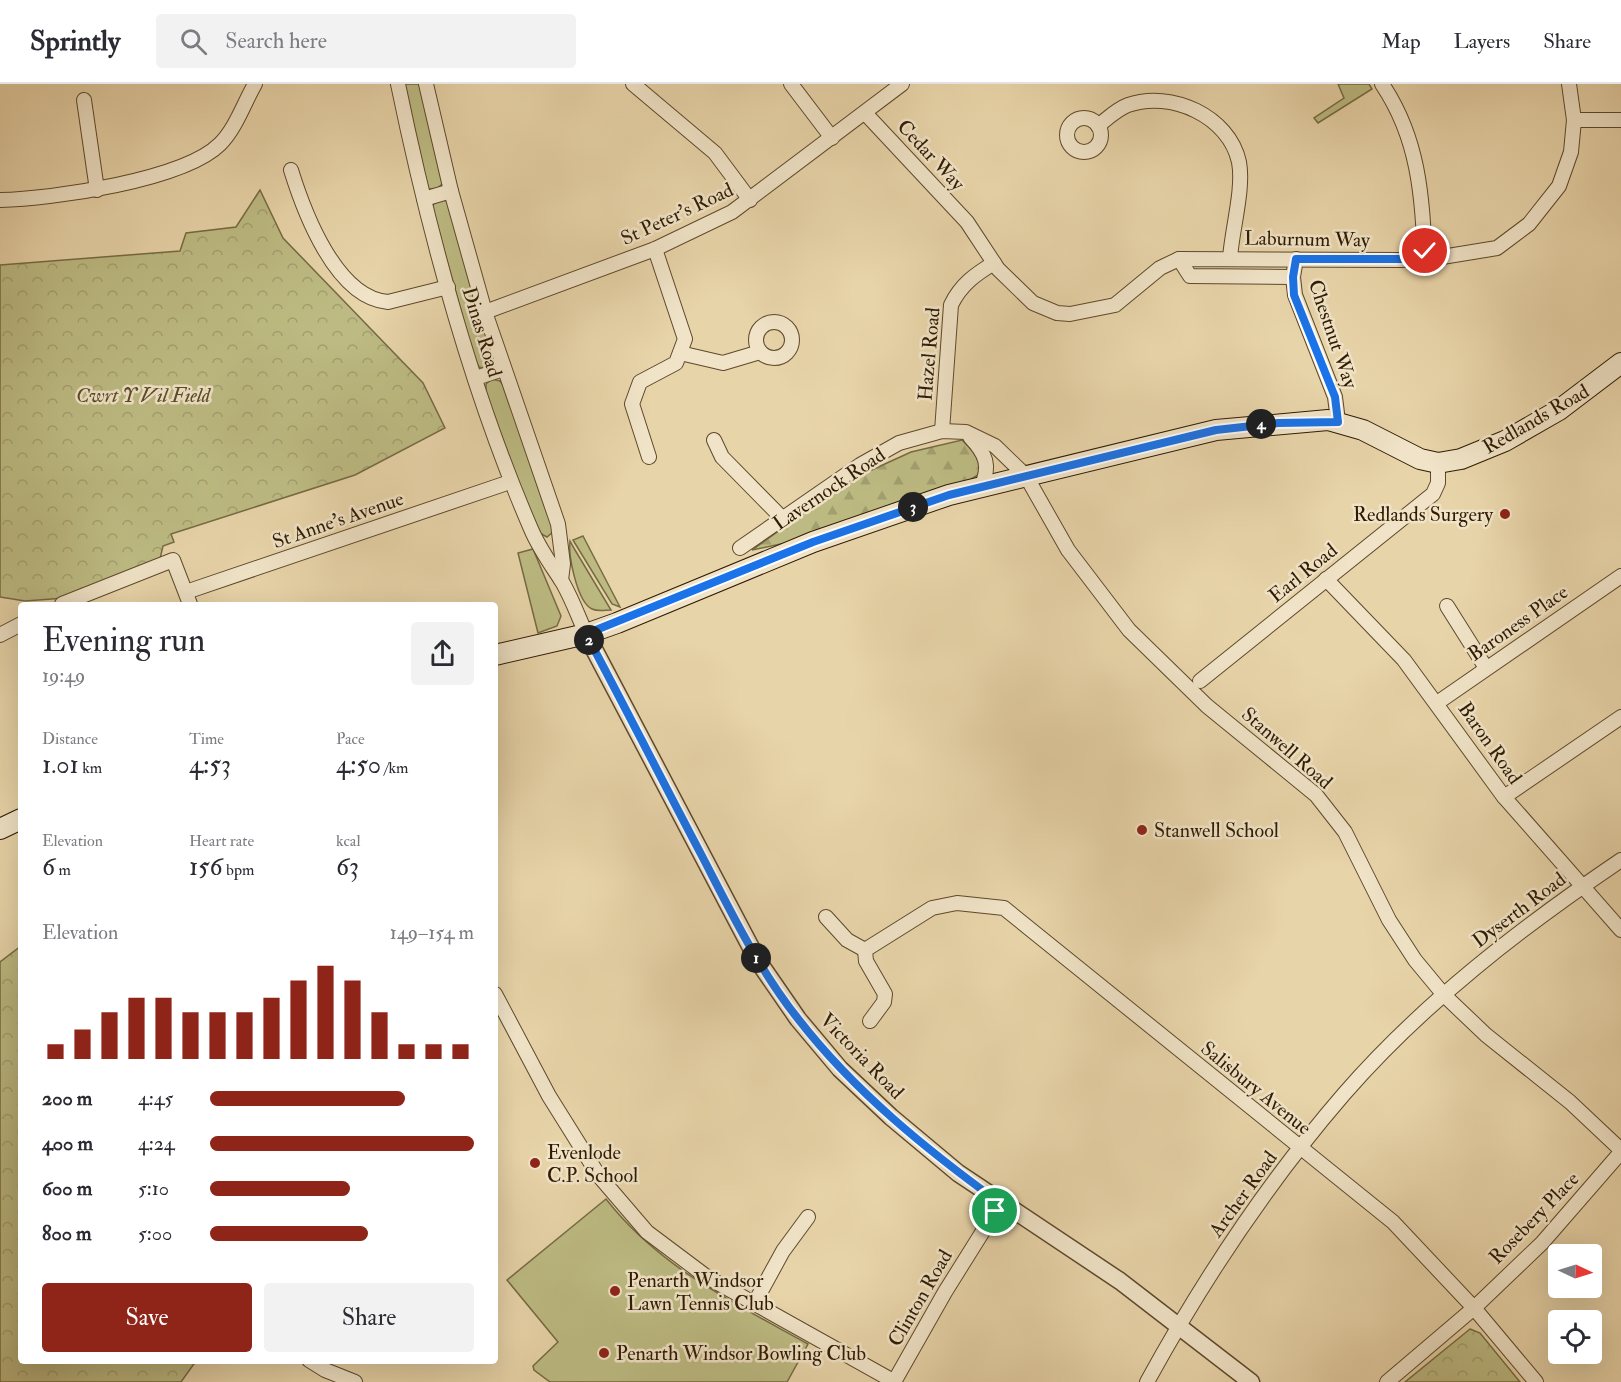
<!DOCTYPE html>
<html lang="en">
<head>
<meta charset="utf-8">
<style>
	body { margin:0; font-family:"IM FELL Double Pica",serif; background:#f2f2f3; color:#2b2b33; height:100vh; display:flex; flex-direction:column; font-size:22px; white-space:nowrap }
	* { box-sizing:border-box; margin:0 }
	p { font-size:20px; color:#7c7c81 }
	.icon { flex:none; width:33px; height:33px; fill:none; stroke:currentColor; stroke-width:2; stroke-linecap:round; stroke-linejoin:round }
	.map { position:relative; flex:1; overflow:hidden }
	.side { position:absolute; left:18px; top:518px; width:480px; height:762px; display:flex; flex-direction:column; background:#fff; border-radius:6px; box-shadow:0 6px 24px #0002 }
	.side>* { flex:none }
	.needle { width:39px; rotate:94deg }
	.tools { position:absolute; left:1548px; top:1160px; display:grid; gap:12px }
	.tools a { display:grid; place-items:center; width:54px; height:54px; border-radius:6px; background:#fff; box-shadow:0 6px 24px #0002; font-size:30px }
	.pin { position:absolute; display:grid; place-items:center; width:51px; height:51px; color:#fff; margin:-26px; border:3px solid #fff; border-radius:50%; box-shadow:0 2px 6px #0007 }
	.km { position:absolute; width:30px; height:30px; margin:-15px; border-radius:50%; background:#222; color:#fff; font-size:16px; line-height:30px; text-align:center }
	.round { display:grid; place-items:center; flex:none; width:63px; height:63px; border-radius:6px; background:#f2f2f3 }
	.overview { display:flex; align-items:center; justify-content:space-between; height:102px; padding:0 24px }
	h1 { font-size:33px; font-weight:600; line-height:45px }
	.metrics { display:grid; grid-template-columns:repeat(3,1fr); gap:9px; height:102px; padding:6px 24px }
	.metrics div { display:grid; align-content:center }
	.metrics b { font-size:26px; font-weight:600 }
	.metrics small { font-size:16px; font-weight:400 }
	.metrics p { font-size:16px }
	.chart { height:168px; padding:12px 24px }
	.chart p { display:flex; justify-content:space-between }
	.chart svg { width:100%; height:108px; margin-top:6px; stroke:#8f2418; stroke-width:6 }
	.action { display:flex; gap:12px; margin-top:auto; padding:12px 24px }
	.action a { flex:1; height:69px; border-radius:6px; background:#8f2418; color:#fff; font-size:24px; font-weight:600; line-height:69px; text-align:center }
	.action a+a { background:#f2f2f3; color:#2b2b33 }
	ul { padding:0 24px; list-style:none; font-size:20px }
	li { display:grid; grid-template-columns:96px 72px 1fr; align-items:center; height:45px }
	li i { height:15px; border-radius:8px; background:#8f2418 }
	header { display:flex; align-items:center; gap:36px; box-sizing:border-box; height:84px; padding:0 30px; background:#fff; border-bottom:2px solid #e1e1e2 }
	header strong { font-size:28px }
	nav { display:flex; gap:33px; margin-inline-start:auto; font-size:21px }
	.search { width:420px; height:54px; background:#f2f2f3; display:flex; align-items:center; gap:15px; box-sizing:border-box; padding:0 21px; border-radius:6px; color:#7c7c81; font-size:22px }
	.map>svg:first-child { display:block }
	.green { fill:#bdbb83; stroke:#766b43; stroke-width:1.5 }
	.forest { fill:url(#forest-firs); stroke:#766b43; stroke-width:1.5 }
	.park { fill:url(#park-crowns); stroke:#766b43; stroke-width:1.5 }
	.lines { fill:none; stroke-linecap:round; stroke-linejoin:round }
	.minor-casing { stroke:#5d492c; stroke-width:16 }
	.tertiary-casing { stroke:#5d492c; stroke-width:19 }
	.secondary-casing { stroke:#2f1b03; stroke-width:22 }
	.minor { stroke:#f0e3c7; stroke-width:14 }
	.tertiary { stroke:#f0e3c7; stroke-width:16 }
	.secondary { stroke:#f0e3c7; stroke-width:20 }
	.route-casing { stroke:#fff; stroke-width:12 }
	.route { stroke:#1a73e8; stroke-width:8 }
	.poi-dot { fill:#8f2418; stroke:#f0e3c7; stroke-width:2 }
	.labels { text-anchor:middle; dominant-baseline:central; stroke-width:5; stroke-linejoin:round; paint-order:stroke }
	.street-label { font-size:20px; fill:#2f1b03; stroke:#f0e3c7 }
	.park-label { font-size:20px; font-style:italic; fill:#5a4b29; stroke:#f0e3c7 }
	.poi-label { font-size:20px; fill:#2f1b03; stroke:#f0e3c7; text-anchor:start }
</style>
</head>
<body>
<header>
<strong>Sprintly</strong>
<div class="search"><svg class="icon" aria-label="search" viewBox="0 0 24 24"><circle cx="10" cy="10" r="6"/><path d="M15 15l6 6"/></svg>Search here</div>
<nav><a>Map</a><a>Layers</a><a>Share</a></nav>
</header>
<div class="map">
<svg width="1621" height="1298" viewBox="0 0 1621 1298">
	<defs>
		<pattern id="forest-firs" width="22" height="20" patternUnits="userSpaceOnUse" patternTransform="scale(1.5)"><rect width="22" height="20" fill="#bdbb83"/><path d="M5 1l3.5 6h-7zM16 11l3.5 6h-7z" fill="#a3a070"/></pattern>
		<pattern id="park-crowns" width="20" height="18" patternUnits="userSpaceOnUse" patternTransform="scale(1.5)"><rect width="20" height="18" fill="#bdbb83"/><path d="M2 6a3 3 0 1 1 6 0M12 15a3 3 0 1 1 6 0" fill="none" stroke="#a3a070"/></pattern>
	</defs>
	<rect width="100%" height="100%" fill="#e8d4a9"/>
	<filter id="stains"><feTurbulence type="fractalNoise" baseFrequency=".00333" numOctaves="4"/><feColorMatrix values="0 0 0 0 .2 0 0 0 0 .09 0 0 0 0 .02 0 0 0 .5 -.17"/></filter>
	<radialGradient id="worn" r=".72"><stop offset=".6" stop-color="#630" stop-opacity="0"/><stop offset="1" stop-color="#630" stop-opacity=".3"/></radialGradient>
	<g class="green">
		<path d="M402,0H422L443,99L437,105H429L425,101Z"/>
		<path d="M1338,0H1369L1372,5L1318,39L1314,34L1344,14Z"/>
		<path d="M443,116L447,117L494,275V279L487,285L479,283L475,277L432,123L435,118Z"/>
		<path d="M492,295L500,297L503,301L554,441V447L547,453L536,447L486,310V300Z"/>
		<path d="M583,452L620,523L612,520L573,456Z"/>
		<path d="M570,457L575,466L611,526C605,526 598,528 592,525C577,518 568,471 570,457Z"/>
		<path d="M533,465L561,532L557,542L538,549L518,469Z"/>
		<path d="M606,1115C659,1183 734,1219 808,1260L787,1298H550L534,1286L533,1282L558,1258L507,1196Z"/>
	</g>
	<path class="forest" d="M962,356C973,367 982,374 978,391L963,400L790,458L752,466L852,395L911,368Z"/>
	<g class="park">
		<path d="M260,106L283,154L423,299L445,344L355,391L171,450L174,458L163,462L160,475L65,514L25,517L0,513V181L180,167L186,149L236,143Z"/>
		<path d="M21,862V1276L196,1277L181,1298H0V878Z"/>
		<path d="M1470,1245L1480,1249L1520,1298H1405Z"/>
	</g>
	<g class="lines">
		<defs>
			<g id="minor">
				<path d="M398,0C429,150 470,304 531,445C539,464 550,479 561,496C571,512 578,532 586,550"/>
				<path d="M426,0L451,107L485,228L558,440L563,480L561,496"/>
				<path d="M633,0L715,69L750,116"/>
				<path d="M791,0L832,54"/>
				<path d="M1382,0C1419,55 1422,111 1425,175"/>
				<path d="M84,16L97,106"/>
				<path d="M865,29L967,138L998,185L1033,219L1057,229L1070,230L1115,221L1160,184L1179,175L1401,176L1442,173L1497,164L1529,140L1559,102L1571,68L1574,36L1569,0"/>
				<circle cx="1084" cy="51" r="17"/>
				<path d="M1574,36H1621"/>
				<path d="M1098,42C1108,34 1117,25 1128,21C1171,6 1229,32 1239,78C1244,105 1232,145 1230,174"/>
				<path d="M291,86C304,128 336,214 388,218L448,203"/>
				<path d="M424,115L451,107"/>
				<path d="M0,116C52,115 184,96 220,60C236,44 244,19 255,0"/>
				<path d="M1179,175L1190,192L1293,193"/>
				<path d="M1296,175L1293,193L1295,211L1335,313L1338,337"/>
				<path d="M485,228L655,165L732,128L902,0"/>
				<circle cx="774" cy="256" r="18"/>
				<path d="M680,269L723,279L760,268"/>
				<path d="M476,294L503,285"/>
				<path d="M942,347L951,221C961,200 976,190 994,179"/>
				<path d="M970,353C986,370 991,382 981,403"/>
				<path d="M714,356L722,373L783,435"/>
				<path d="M649,373L632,320L640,298L676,279L685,255L655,165"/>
				<path d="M740,464L860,381L899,359L942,347L966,348L995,362L1026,392L1068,466L1129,546L1207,622L1316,711L1345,748L1389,836L1415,876L1444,911L1486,951L1570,1018L1621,1066"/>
				<path d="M1326,495L1404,576L1504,713L1621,846"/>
				<path d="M186,508L504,400"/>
				<path d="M62,520L173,476L190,520"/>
				<path d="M1447,522L1486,584"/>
				<path d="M0,551L21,540"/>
				<path d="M1200,597L1433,410L1438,399V379"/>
				<path d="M1437,619L1621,492"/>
				<path d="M1504,713L1621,633"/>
				<path d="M826,833L847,856L865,866"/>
				<path d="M495,910L549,1012L599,1092L647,1148L707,1193L895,1298"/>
				<path d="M870,937L884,918L885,910L866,877L865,866L932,824L957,819L1004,824L1393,1138L1474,1224L1542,1159L1621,1068"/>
				<path d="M754,1220L783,1167L808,1133"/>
				<path d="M309,1276L325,1286L355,1298"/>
				<path d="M894,1298L945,1208L1000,1120"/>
				<path d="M1147,1298C1203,1196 1268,1098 1344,1010C1423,919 1522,843 1621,776"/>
				<path d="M1387,1298L1474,1224L1536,1298"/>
			</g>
			<path id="tertiary" d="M586,550L758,877L798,935L840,985L891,1033L958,1089L1120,1197L1251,1298"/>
			<g id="secondary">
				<path d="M495,571L586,550L617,539L813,458L949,411L1216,346L1328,336L1363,346L1420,375L1438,379L1461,375L1505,357L1559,326L1621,279"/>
				<path d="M0,745L21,735"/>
			</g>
		</defs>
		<use href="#minor" class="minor-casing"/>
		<use href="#tertiary" class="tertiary-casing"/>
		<use href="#secondary" class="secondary-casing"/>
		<use href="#minor" class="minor"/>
		<use href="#tertiary" class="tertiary"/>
		<use href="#secondary" class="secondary"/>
	</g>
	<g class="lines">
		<defs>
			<path id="route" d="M995,1127L1000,1119C927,1066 855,1008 799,936C759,886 731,828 702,772C663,698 625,623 586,550L813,458L949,411L1216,346L1278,339L1338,338L1335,313L1294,211L1293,193L1296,175H1425V167"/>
		</defs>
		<use href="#route" class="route-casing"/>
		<use href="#route" class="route"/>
	</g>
	<g class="poi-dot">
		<circle cx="1505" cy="430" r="6"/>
		<circle cx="1142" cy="746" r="6"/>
		<circle cx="535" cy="1079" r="6"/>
		<circle cx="615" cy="1207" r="6"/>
		<circle cx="604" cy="1269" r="6"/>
	</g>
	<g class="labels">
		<g class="street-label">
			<text transform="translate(931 71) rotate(47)">Cedar Way</text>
			<text transform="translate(677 130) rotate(-25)">St Peter's Road</text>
			<text transform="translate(1307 155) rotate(1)">Laburnum Way</text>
			<text transform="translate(482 248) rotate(73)">Dinas Road</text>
			<text transform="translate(1333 250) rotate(71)">Chestnut Way</text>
			<text transform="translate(929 270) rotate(-85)">Hazel Road</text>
			<text transform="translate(1536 335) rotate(-30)">Redlands Road</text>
			<text transform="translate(829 405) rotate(-34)">Lavernock Road</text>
			<text transform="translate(338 436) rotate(-19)">St Anne's Avenue</text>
			<text transform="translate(1303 489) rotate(-39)">Earl Road</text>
			<text transform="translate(1518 539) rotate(-35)">Baroness Place</text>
			<text transform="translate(1490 659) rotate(55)">Baron Road</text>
			<text transform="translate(1287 664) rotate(41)">Stanwell Road</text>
			<text transform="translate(1519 826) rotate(-37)">Dyserth Road</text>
			<text transform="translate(862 972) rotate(46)">Victoria Road</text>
			<text transform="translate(1256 1004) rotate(39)">Salisbury Avenue</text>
			<text transform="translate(1243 1110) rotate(-54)">Archer Road</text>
			<text transform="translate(1534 1134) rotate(-46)">Rosebery Place</text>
			<text transform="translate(920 1214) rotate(-60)">Clinton Road</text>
		</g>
		<g class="park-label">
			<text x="143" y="311">Cwrt Y Vil Field</text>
		</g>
		<g class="poi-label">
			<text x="1493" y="430" text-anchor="end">Redlands Surgery</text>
			<text x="1154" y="746">Stanwell School</text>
			<text x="547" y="1068">Evenlode<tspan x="547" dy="23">C.P. School</tspan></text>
			<text x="627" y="1196">Penarth Windsor<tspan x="627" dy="23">Lawn Tennis Club</tspan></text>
			<text x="616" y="1269">Penarth Windsor Bowling Club</text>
		</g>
	</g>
	<rect width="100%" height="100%" filter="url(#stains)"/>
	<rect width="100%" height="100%" fill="url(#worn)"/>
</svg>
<div class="tools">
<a><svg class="needle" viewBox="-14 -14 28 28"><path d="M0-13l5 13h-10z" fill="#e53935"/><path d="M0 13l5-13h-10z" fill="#7c7c81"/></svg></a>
<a><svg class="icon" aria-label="locate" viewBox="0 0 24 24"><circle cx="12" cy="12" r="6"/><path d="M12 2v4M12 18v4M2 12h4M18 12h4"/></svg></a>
</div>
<div class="pin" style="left:995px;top:1127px;background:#1e9e55"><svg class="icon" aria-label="arrive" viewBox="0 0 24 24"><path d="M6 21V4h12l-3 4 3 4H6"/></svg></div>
<div class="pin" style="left:1425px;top:167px;background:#d93025"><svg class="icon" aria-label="check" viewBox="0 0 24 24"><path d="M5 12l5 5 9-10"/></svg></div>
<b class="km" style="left:756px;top:874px">1</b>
<b class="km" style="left:589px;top:556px">2</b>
<b class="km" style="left:913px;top:423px">3</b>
<b class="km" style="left:1261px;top:340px">4</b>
<section class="side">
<div class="overview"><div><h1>Evening run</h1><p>19:49</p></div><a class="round"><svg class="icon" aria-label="share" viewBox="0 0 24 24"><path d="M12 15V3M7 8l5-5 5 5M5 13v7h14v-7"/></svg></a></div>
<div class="metrics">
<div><p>Distance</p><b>1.01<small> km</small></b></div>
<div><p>Time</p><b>4:53</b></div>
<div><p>Pace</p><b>4:50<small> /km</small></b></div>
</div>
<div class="metrics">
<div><p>Elevation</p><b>6<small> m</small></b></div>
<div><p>Heart rate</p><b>156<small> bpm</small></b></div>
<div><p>kcal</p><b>63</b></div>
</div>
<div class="chart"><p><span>Elevation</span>149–154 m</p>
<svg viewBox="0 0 160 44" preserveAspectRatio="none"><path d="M5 44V38M15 44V32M25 44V25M35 44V19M45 44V19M55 44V25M65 44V25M75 44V25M85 44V19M95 44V12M105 44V6M115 44V12M125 44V25M135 44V38M145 44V38M155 44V38"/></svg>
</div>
<ul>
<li><b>200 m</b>4:45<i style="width:74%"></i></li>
<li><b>400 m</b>4:24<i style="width:100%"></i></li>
<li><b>600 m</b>5:10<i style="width:53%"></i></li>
<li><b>800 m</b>5:00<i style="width:60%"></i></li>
</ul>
<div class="action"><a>Save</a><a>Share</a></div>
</section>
</div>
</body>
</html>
